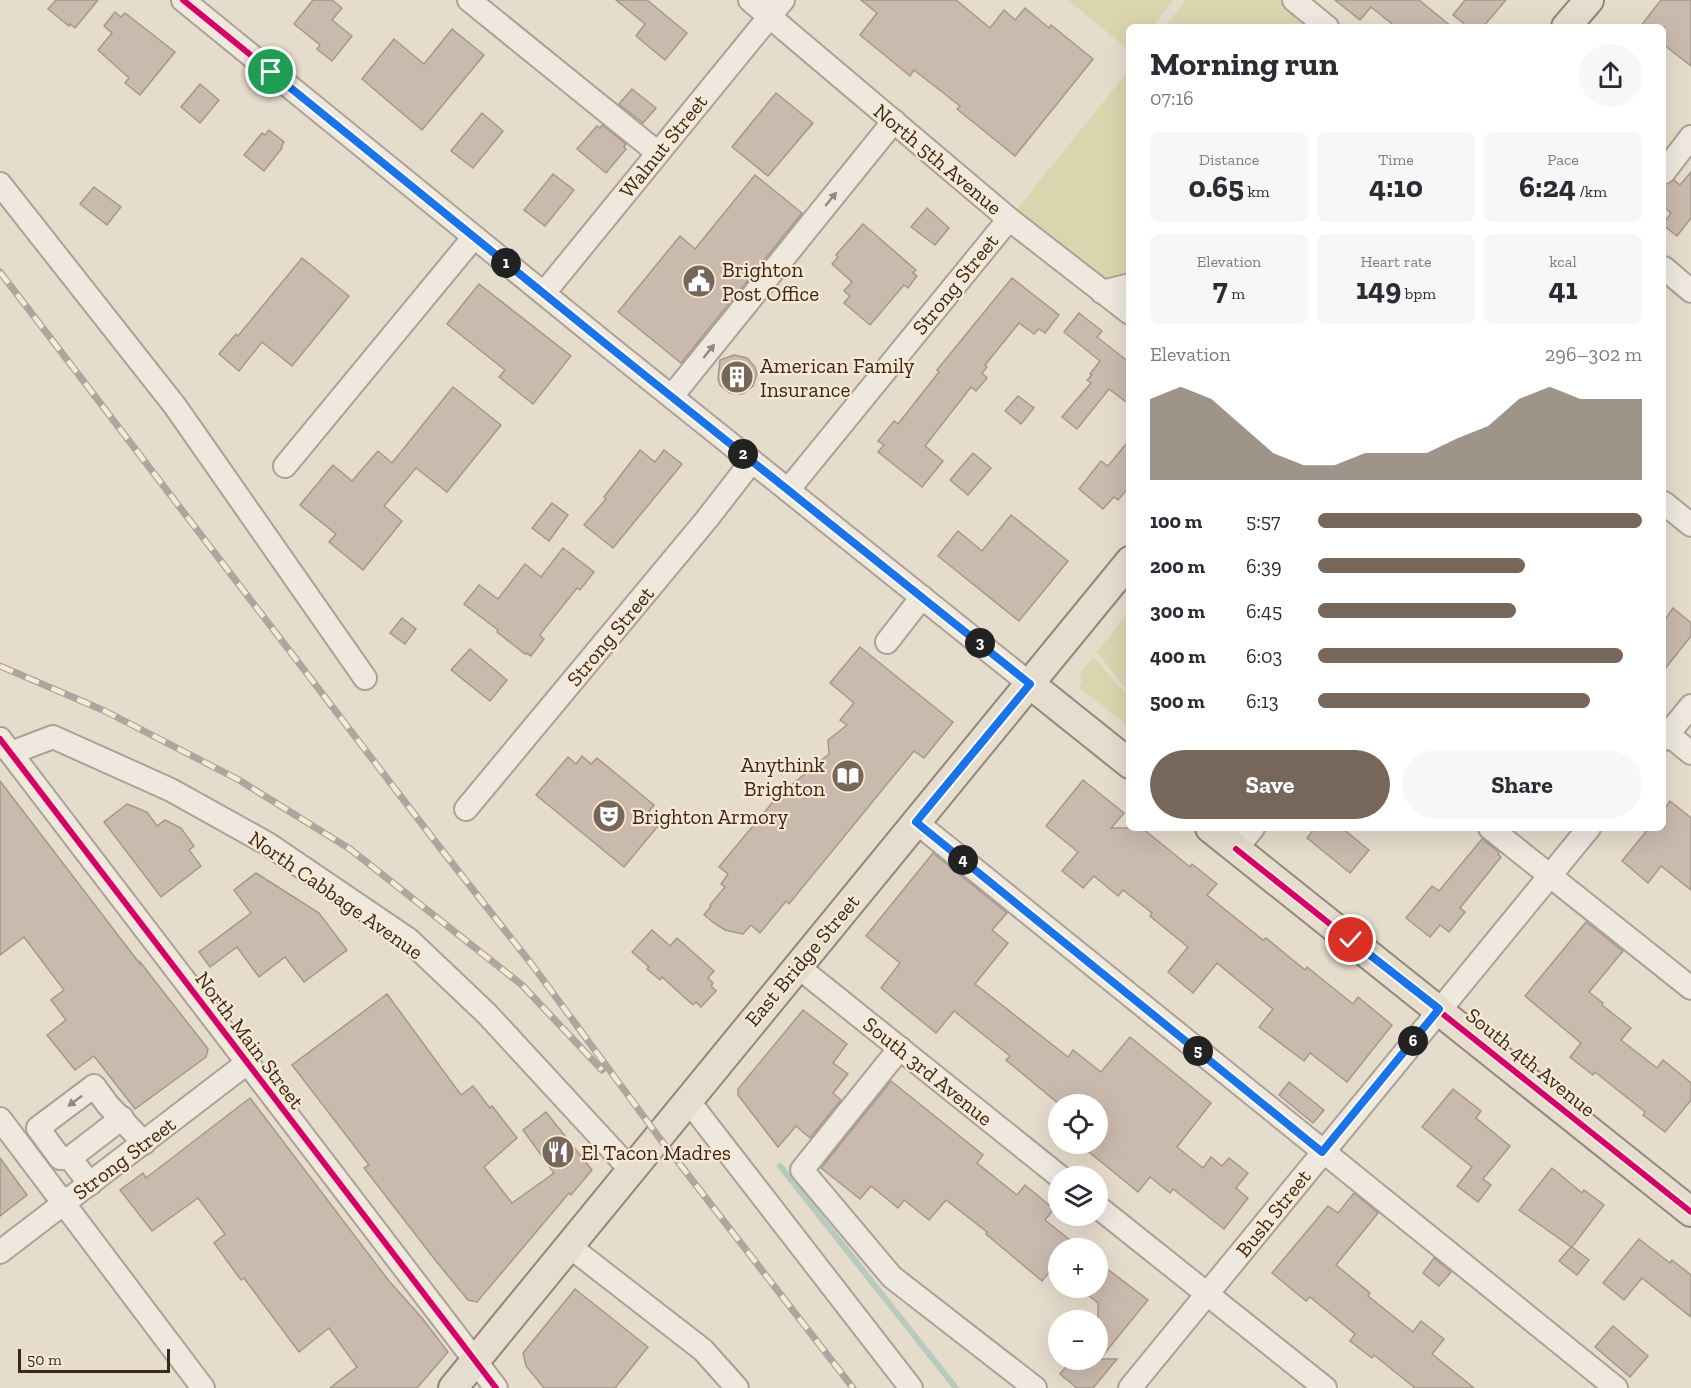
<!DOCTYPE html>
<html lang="en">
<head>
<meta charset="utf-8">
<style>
	body { margin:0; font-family:"Zilla Slab",serif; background:#f7f7f7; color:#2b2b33; height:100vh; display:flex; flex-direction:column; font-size:22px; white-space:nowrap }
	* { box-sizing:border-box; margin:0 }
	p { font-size:20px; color:#7c7c81 }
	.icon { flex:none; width:33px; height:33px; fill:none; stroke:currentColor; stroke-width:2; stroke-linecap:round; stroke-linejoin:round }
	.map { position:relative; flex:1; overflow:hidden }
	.side { position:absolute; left:1126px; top:24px; width:540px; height:807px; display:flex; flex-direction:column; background:#fff; border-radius:9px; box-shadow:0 6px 24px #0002 }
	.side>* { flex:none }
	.buttons { position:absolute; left:1048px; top:1094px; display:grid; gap:12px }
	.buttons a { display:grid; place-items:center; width:60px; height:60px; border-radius:50%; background:#fff; box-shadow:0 6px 24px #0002; font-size:30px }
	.scale { position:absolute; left:18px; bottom:15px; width:152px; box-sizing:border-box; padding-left:6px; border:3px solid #3b281d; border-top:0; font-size:16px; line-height:21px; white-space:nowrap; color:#3b281d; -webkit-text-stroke:4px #f8e9d2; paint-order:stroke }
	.pin { position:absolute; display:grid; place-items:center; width:51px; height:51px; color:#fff; margin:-26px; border:3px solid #fff; border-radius:50%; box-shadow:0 2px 6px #0007 }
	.km { position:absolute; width:30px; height:30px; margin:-15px; border-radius:50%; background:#222; color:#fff; font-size:16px; line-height:30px; text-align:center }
	.round { display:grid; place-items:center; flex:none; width:63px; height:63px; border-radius:32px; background:#f7f7f7 }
	.head { display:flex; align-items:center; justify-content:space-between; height:102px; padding:0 24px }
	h1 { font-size:33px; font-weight:700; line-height:45px }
	.stats { display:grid; grid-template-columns:repeat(3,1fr); gap:9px; height:102px; padding:6px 24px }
	.stats div { display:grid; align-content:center; border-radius:9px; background:#f7f7f7; text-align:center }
	.stats b { font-size:30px; font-weight:700 }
	.stats small { font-size:16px; font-weight:400 }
	.stats p { font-size:16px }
	.chart { height:168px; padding:12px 24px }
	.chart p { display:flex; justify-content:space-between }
	.chart svg { width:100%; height:108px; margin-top:6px; fill:#77675a; opacity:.7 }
	.button { display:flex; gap:12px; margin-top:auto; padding:12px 24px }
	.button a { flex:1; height:69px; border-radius:36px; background:#77675a; color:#fff; font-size:24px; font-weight:700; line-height:69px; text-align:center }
	.button a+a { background:#f7f7f7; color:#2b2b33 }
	ul { padding:0 24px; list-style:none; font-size:20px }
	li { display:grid; grid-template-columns:96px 72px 1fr; align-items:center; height:45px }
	li i { height:15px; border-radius:8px; background:#77675a }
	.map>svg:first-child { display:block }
	.green { fill:#dad5ae }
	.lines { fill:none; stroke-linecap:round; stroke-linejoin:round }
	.stream { stroke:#b8cabd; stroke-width:6 }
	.building { fill:#cab9ad; stroke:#a7978b; stroke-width:1.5 }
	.minor-casing { stroke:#aba196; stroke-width:26 }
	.major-casing { stroke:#91877c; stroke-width:32 }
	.minor { stroke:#eee8df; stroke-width:22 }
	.major { stroke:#e6ddcf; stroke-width:28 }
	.rail-casing { stroke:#ada69f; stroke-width:7 }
	.rail { stroke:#f8e9d2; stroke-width:4.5; stroke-dasharray:14; stroke-linecap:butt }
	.cycleway-casing { stroke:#f8e9d2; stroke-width:10 }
	.cycleway { stroke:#d6006c; stroke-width:6 }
	.oneway { fill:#94887e }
	.route-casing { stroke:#fff; stroke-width:12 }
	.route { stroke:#1a73e8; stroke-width:8 }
	.labels { text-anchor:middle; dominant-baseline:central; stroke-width:4.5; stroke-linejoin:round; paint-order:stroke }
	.street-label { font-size:21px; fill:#3b281d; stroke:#f8e9d2 }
	.poi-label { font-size:21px; fill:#3b281d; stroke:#f8e9d2; text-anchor:start }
</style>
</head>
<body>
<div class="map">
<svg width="1691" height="1388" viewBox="0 0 1691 1388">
	<rect width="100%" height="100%" fill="#e6dccc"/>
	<g class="green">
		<path d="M1068,0H1174L1152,27H1130L1129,50Z"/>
		<path d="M1186,0H1294L1327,27H1165Z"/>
		<path d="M1129,70V313L1009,219Z"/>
		<path d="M1129,612V690C1115,679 1109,664 1096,653Z"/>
		<path d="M1093,657C1107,669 1113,685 1129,694V727L1080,688L1082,681L1080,672Z"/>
	</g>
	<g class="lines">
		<path class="stream" d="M780,1166L956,1388"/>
	</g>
	<g class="building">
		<path d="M56,0H98L75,28L70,24L69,26L48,9Z"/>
		<path d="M313,0H332L342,8L332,20L352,36L332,61L317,49L320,45L294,24Z"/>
		<path d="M616,0H647L687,33L665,60L636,36L645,24Z"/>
		<path d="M861,0H956L990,28L1004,10L1015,20L1025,8L1049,28L1051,25L1093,59L1015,156L957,109L960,106L914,70L910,76L860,35L877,13Z"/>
		<path d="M1335,0H1419L1452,27H1396L1371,7L1360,20Z"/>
		<path d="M1465,0H1506L1483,27L1467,26L1453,15Z"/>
		<path d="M1661,0H1691V66L1664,45V27H1640Z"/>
		<path d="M115,12L121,17L125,13L175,52L140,95L125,83L129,78L98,50L112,33L104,26Z"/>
		<path d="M452,29L484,55L422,130L362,79L394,39L424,64Z"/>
		<path d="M200,84L219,100L200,123L181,107Z"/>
		<path d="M632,89L656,108L643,123L619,104Z"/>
		<path d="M776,93L813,123L768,176L732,147Z"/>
		<path d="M482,113L503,131L473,168L451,151Z"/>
		<path d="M602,125L626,144L624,147L626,149L606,173L577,149L597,126L600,128Z"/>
		<path d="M269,130L284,142L281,147L282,148L264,171L244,155L262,133L265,135Z"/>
		<path d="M1691,172V218L1677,236L1664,226V223L1671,213L1664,207V185L1674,180L1680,185Z"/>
		<path d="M553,174L574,190L545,226L524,210Z"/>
		<path d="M755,175L802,213L681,363L618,312L680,236L695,249Z"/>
		<path d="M94,187L121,207L107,225L80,204Z"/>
		<path d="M927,208L949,228L935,245L911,227Z"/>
		<path d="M863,224L916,270L913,273L917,276L908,288L904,285L870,325L844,303L850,296L844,291L852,282L832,264L838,257L836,255Z"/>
		<path d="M302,258L349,296L292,366L262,342L239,371L219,354L236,334L238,336Z"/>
		<path d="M1012,278L1059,315L1045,333L1039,329L1034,334L1019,323L985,365L987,367L982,373L987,378L976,391L971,387L925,446L943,461L922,487L878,452L884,445L878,441L894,421L898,424L939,372L937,370Z"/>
		<path d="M479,284L571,356L533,404L499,377L505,370L447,324Z"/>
		<path d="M1079,313L1102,331L1097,337L1130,363V405L1109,389L1077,429L1062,417L1091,383L1087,380L1092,375L1090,374L1100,361L1064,332Z"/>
		<path d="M734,355L747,358L755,367L757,374L753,386L742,394L730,393L720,385L718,379L720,360Z"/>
		<path d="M453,387L501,425L447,492L416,468L384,506L402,521L363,570L329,542L336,534L300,505L333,465L352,481L378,451L392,463Z"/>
		<path d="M1018,396L1034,408L1021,424L1005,411Z"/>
		<path d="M1130,439V486L1118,500L1114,497L1103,509L1079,489L1101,461L1108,466Z"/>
		<path d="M640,450L655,462L664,450L682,464L613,548L584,525L606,499L604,497Z"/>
		<path d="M973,453L991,468L968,495L950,480Z"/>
		<path d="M552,503L568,515L549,541L532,528Z"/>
		<path d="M1011,515L1068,561L1019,621L938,556L958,531L982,551Z"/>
		<path d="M563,548L594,572L580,590L577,588L541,633L540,636L544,639L531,656L526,653L525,654L497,632L498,630L464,604L479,585L498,599L525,564L541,577Z"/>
		<path d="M1673,608L1691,623V636L1664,670V621Z"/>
		<path d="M402,618L416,629L405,644L390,633Z"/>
		<path d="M860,647L953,722L924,758L914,751L789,904L786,901L760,933L751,925L743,934L725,930L714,923L704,915L711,906L710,905L725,887L721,884L728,874L719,867L777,797L829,754L828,740L847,725L840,720L854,703L830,683Z"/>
		<path d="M470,649L507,680L490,701L451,670Z"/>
		<path d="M582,756L591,764L597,758L654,805L649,811L662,821L624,867L536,795L568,757L576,764Z"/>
		<path d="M1083,780L1124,813L1111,828H1142L1190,867L1192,864L1217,884L1207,895L1263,940L1266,938L1305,970L1307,967L1353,1004L1358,997L1392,1025L1347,1082L1310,1053L1304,1061L1259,1027L1273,1009L1217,963L1193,993L1168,972L1188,947L1150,916L1152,913L1123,890L1118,896L1094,876L1083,888L1062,871L1078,852L1046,826Z"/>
		<path d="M0,781L140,964V962L208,1049L206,1057L135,1109L94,1056L75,1070L47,1035L66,1020L51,1000L64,990L24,937L0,955Z"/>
		<path d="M1670,801L1691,818V890L1661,866L1648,883L1622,861L1649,828H1664V810Z"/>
		<path d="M127,804L147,812L157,826L165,820L181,828L194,846L189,850L201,866L161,897L104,822Z"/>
		<path d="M1315,828H1342L1369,850L1350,873L1307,838Z"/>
		<path d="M1482,839L1499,852L1498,854L1501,857L1460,908L1465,912L1449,932L1440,925L1430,937L1406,918L1432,886L1439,891Z"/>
		<path d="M933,853L1007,913L992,930L1008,943L975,984L1068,1057L1073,1050L1101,1072L1130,1037L1211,1103L1177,1147L1203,1168L1211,1157L1222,1166L1229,1158L1248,1173L1236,1188L1248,1198L1224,1229L1173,1189L1170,1193L1150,1177L1138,1192L1078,1143H1098V1104H1059L1006,1060L1010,1056L954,1011L936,1033L881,988L900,963L866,936Z"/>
		<path d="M256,873L319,913L347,950L304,982L285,957L259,977L237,947L210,967L199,952L251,913L234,890Z"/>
		<path d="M1586,922L1623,951L1589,992L1603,1003L1602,1005L1631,1028L1621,1040L1657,1068L1663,1060L1691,1083V1100L1665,1132L1643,1115L1645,1112L1595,1072L1593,1075L1570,1057L1581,1043L1525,996Z"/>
		<path d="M652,930L670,946L677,938L714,971L708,978L713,983L711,986L716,991L701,1007L696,1002L693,1005L662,977L660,980L647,969L649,967L632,952Z"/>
		<path d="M387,994L461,1095L473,1086L490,1108L492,1106L517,1138L484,1167L512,1203L554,1173L523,1130L546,1112L592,1170L571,1195L569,1193L477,1302L468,1300L436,1261L364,1168L369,1165L292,1065Z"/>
		<path d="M803,1010L847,1044L833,1063L848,1074L833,1093L841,1100L810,1138L796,1126L778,1147L738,1095V1089Z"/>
		<path d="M891,1081L983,1155L977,1163L1017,1195L1025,1185L1054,1209L1045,1220L1080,1248H1059V1260L1042,1281L986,1234L987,1232L946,1200L929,1220L904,1200L898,1208L871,1186L860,1199L821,1168Z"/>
		<path d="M1289,1082L1324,1110L1313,1123L1279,1095Z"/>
		<path d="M1453,1089L1481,1111L1476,1118L1510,1146L1483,1179L1491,1185L1478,1202L1457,1186L1472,1167L1422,1127Z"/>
		<path d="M250,1098L389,1281L422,1318L448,1352L417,1388H330L357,1367L329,1328L299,1352L244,1278L241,1280L214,1243L225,1234L198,1198L152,1231L120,1190L143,1173L146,1178Z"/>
		<path d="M0,1158L27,1195L0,1216Z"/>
		<path d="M1552,1168L1582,1193L1584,1190L1604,1205L1572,1247L1589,1260L1577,1275L1559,1261L1571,1247L1519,1210Z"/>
		<path d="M1354,1193L1378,1213L1336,1265L1370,1293L1368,1296L1413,1332L1421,1321L1444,1339L1432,1354L1474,1388H1415L1374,1355L1372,1358L1350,1341L1355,1334L1310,1297L1306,1301L1272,1273L1328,1206L1338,1213Z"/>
		<path d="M1639,1239L1670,1263L1672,1260L1691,1275V1317L1642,1278L1624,1300L1603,1283Z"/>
		<path d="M1434,1258L1451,1272L1439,1286L1423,1273Z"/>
		<path d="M1098,1262L1148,1300L1100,1359H1117L1093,1388H1077L1060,1374L1070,1362L1077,1368L1085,1359H1098V1303L1078,1287H1098Z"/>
		<path d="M575,1289L648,1347L615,1388H544L526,1366L523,1353Z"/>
		<path d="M1613,1326L1648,1356L1630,1377L1595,1347Z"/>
	</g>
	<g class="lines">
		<defs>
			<g id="minor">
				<path d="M183,0L612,349L1030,684"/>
				<path d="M469,0L658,153"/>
				<path d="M750,0L1009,219L1130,313"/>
				<path d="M1294,0L1327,27"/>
				<path d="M1664,172L1691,137"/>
				<path d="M0,184L175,406L365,678"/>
				<path d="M1664,268L1691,291"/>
				<path d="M1102,292L1130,285"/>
				<path d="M544,293L783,0"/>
				<path d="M672,396L894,121"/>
				<path d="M285,466L474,237"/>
				<path d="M788,490L1009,219"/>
				<path d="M1664,503L1691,525"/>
				<path d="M887,642L922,597"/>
				<path d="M1664,731L1691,753"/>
				<path d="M0,739L496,1388"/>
				<path d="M1664,739L1691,706"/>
				<path d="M11,753L53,737L171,790L268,844L408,939L487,1014L631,1170"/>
				<path d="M466,809L707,519L752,461"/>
				<path d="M916,822L1616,1388"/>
				<path d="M1490,828L1691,988"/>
				<path d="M1236,849L1253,828"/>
				<path d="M797,966L1059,1176"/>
				<path d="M900,1048L802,1170L892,1277L1035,1388"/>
				<path d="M687,1099L911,1388"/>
				<path d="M0,1119L203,1388"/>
				<path d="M70,1158L122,1118"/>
				<path d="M90,1184L70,1158H60L38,1128L94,1086L108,1105L144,1143"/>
				<path d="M1098,1207L1325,1388"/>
				<path d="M569,1246L703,1350L737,1388"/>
				<path d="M0,1252L247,1063"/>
				<path d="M1130,1388L1589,828"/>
			</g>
			<g id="major">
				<path d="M1566,27L1589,0"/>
				<path d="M1030,684L1130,764"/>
				<path d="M1210,828L1691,1212"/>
				<path d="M453,1388L1130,561"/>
			</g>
		</defs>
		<use href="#minor" class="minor-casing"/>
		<use href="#major" class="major-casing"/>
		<use href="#minor" class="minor"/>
		<use href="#major" class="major"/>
		<defs>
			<g id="rail">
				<path d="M0,272L441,849L533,966L658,1136L853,1388"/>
				<path d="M0,666L105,711L239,780L350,849L522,985L602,1070"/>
			</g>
		</defs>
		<use href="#rail" class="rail-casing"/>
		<use href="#rail" class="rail"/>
		<defs>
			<g id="cycleway">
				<path d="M183,0L612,349L1030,684"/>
				<path d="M0,739L496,1388"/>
				<path d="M1236,849L1691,1212"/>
			</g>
		</defs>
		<use href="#cycleway" class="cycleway-casing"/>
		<use href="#cycleway" class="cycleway"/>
	</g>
	<defs><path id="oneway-solid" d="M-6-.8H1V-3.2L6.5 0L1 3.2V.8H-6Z" transform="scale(1.5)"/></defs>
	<g class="oneway">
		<use href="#oneway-solid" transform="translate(831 199) rotate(-51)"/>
		<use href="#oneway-solid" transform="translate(709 351) rotate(-51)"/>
		<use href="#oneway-solid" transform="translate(75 1101) rotate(143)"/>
	</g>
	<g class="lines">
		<defs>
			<path id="route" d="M271,72L612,349L1030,684L916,822L1322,1152L1439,1009L1351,940"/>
		</defs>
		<use href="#route" class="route-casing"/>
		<use href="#route" class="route"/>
	</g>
	<defs>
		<symbol id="civic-disc" viewBox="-11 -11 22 22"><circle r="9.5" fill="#77675a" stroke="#f8e9d2"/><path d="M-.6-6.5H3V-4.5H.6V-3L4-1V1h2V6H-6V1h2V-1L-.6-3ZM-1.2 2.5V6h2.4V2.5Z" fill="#fff"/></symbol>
		<symbol id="building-disc" viewBox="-11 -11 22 22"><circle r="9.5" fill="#77675a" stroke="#f8e9d2"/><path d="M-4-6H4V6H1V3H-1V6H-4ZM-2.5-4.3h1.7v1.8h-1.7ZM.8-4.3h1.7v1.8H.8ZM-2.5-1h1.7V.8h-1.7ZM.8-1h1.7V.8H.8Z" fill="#fff"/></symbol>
		<symbol id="library-disc" viewBox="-11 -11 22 22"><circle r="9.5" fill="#77675a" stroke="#f8e9d2"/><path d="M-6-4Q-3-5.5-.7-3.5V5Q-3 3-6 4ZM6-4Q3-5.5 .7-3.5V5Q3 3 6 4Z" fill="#fff"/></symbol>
		<symbol id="theatre-disc" viewBox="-11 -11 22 22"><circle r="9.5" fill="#77675a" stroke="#f8e9d2"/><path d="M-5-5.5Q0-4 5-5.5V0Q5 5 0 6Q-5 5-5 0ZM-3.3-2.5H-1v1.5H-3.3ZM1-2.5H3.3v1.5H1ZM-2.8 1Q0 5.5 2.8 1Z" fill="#fff"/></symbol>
		<symbol id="restaurant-disc" viewBox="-11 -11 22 22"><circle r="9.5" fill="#77675a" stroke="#f8e9d2"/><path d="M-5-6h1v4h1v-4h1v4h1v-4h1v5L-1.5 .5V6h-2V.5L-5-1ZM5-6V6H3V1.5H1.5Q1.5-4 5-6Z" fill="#fff"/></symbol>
	</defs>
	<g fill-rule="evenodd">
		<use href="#civic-disc" x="680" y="262" width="38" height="38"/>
		<use href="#building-disc" x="718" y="358" width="38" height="38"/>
		<use href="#library-disc" x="829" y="757" width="38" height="38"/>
		<use href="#theatre-disc" x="590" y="797" width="38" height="38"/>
		<use href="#restaurant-disc" x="539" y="1133" width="38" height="38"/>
	</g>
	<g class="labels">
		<g class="street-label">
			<text transform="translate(663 146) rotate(-51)">Walnut Street</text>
			<text transform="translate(938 159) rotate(40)">North 5th Avenue</text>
			<text transform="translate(955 284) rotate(-51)">Strong Street</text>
			<text transform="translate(610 636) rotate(-50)">Strong Street</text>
			<text transform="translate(336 895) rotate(35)">North Cabbage Avenue</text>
			<text transform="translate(802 960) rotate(-50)">East Bridge Street</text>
			<text transform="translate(250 1040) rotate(53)">North Main Street</text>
			<text transform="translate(1531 1062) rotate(39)">South 4th Avenue</text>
			<text transform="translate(928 1071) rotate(39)">South 3rd Avenue</text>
			<text transform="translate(124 1158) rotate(-37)">Strong Street</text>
			<text transform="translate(1273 1213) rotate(-51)">Bush Street</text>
		</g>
		<g class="poi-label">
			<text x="722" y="269">Brighton<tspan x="722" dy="24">Post Office</tspan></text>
			<text x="760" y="365">American Family<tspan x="760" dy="24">Insurance</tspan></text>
			<text x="825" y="764" text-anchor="end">Anythink<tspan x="825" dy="24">Brighton</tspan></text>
			<text x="632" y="816">Brighton Armory</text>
			<text x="581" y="1152">El Tacon Madres</text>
		</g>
	</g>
</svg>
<div class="buttons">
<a><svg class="icon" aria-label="locate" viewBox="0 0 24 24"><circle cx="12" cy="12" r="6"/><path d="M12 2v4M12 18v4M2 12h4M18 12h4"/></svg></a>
<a><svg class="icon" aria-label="layers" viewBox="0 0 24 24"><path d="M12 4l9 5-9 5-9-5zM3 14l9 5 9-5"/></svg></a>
<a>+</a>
<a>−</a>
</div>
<div class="scale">50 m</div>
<div class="pin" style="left:271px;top:72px;background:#1e9e55"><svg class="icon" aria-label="arrive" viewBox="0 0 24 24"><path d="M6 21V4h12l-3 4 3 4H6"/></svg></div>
<div class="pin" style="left:1351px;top:940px;background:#d93025"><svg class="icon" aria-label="check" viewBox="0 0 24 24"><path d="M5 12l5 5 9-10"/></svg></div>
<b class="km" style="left:506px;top:263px">1</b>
<b class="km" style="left:743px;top:454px">2</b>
<b class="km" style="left:980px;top:643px">3</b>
<b class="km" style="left:963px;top:860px">4</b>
<b class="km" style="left:1198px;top:1051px">5</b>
<b class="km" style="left:1413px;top:1041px">6</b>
<section class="side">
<div class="head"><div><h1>Morning run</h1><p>07:16</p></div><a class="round"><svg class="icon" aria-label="share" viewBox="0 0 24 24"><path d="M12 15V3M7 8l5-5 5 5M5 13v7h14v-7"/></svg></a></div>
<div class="stats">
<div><p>Distance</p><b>0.65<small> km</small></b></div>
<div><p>Time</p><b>4:10</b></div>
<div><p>Pace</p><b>6:24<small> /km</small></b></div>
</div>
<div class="stats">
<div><p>Elevation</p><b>7<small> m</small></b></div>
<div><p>Heart rate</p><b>149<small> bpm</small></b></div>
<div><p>kcal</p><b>41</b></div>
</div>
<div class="chart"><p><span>Elevation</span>296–302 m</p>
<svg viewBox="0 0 160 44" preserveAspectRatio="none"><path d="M0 44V11L10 6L20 11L30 22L40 33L50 38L60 38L70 33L80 33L90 33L100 27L110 22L120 11L130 6L140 11L150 11L160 11V44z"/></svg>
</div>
<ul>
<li><b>100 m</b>5:57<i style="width:100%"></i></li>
<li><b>200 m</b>6:39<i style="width:64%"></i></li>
<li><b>300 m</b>6:45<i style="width:61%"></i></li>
<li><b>400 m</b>6:03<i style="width:94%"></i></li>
<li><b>500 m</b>6:13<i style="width:84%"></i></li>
</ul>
<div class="button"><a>Save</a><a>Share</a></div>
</section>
</div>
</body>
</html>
